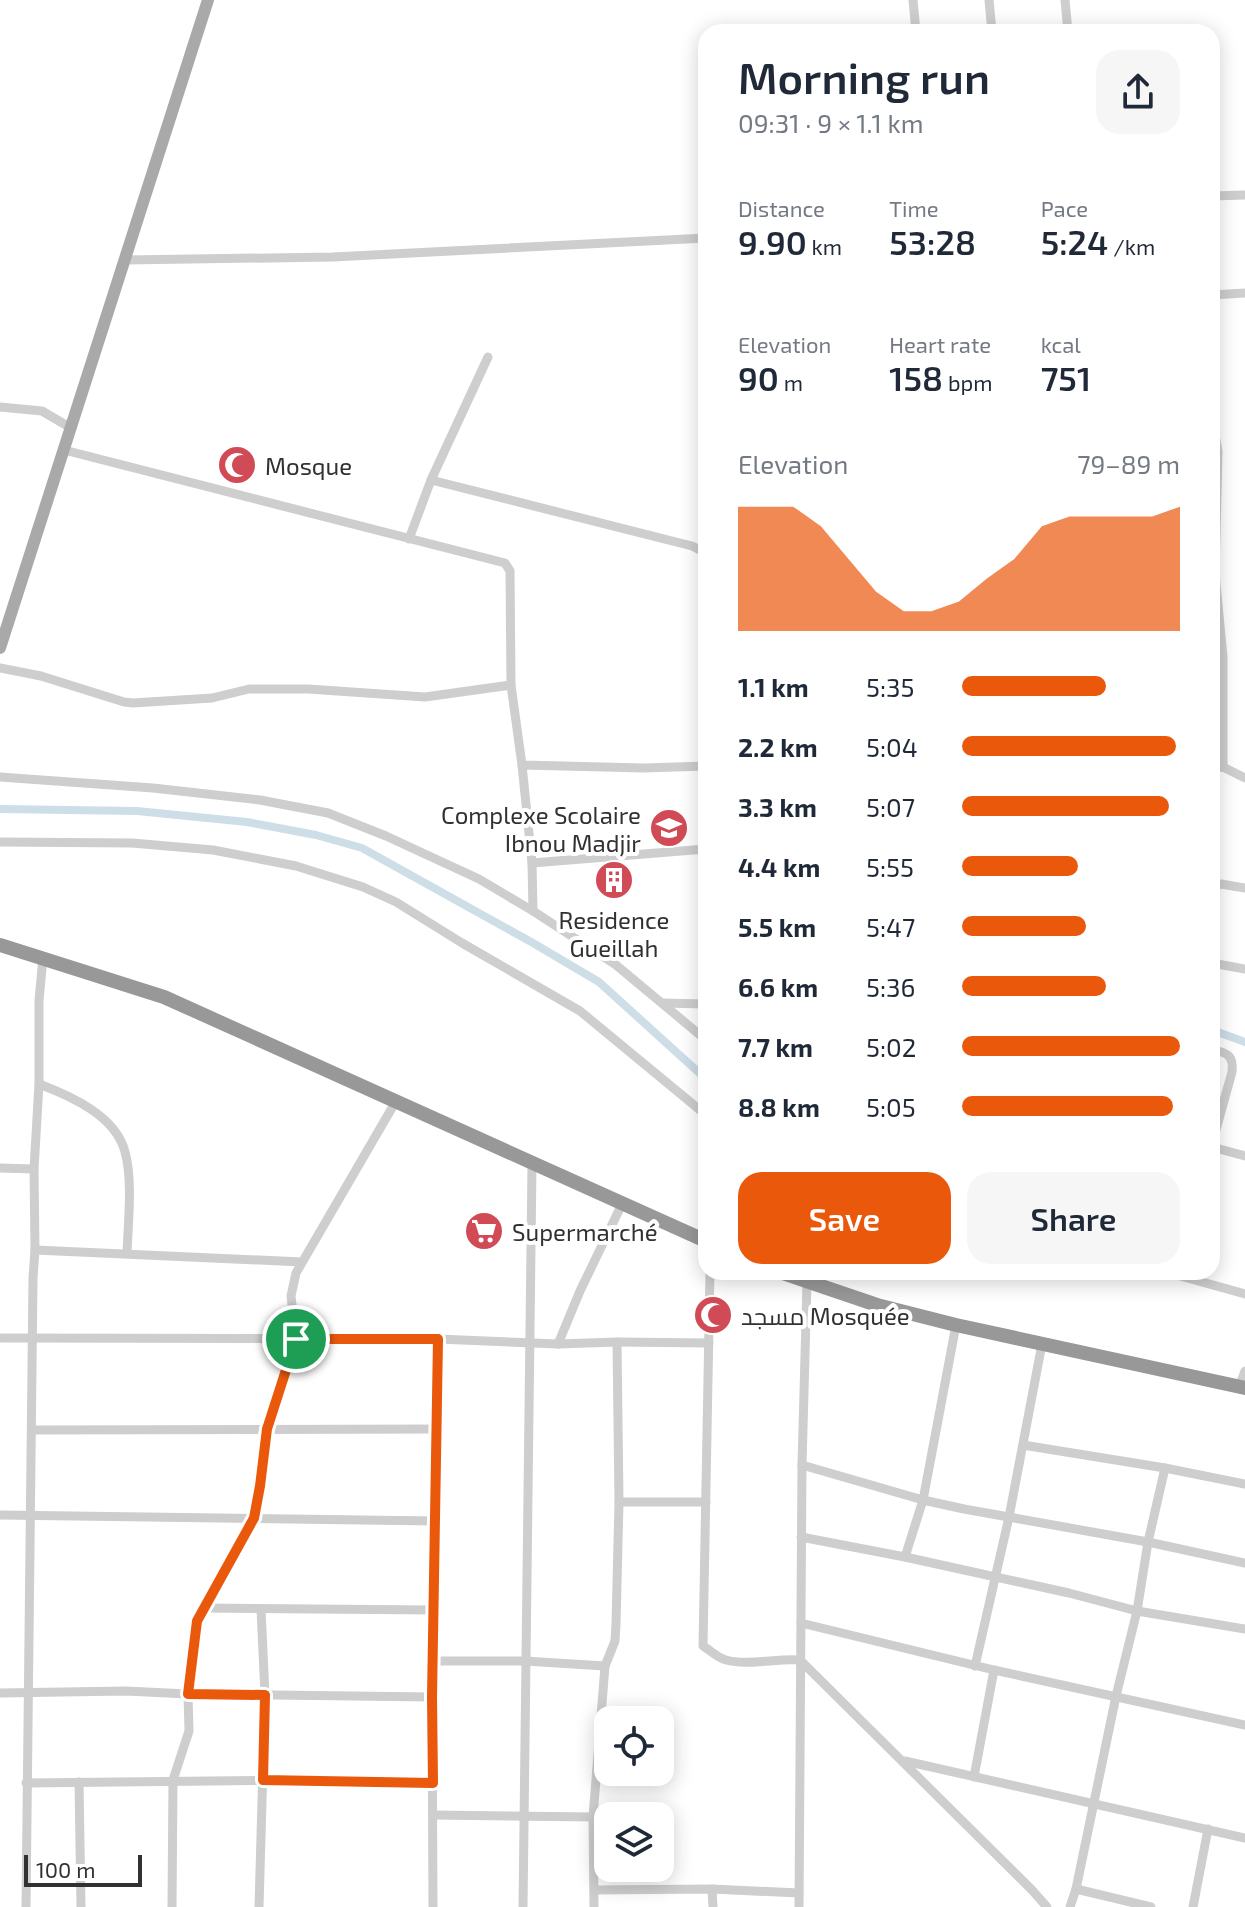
<!DOCTYPE html>
<html lang="en">
<head>
<meta charset="utf-8">
<style>
	body { margin:0; font-family:"Exo 2",Cairo,sans-serif; background:#f6f6f7; color:#1f2937; height:100vh; display:flex; flex-direction:column; font-size:30px; white-space:nowrap }
	* { box-sizing:border-box; margin:0 }
	p { font-size:26px; color:#747a83 }
	.icon { flex:none; width:44px; height:44px; fill:none; stroke:currentColor; stroke-width:2; stroke-linecap:round; stroke-linejoin:round }
	.map { position:relative; flex:1; overflow:hidden }
	.side { position:absolute; left:698px; top:24px; width:522px; height:1256px; display:flex; flex-direction:column; background:#fff; border-radius:24px; box-shadow:0 4px 20px #0003 }
	.side>* { flex:none }
	.controls { position:absolute; left:594px; top:1706px; display:grid; gap:16px }
	.controls a { display:grid; place-items:center; width:80px; height:80px; border-radius:16px; background:#fff; box-shadow:0 4px 20px #0003; font-size:40px }
	.scale { position:absolute; left:24px; bottom:20px; width:118px; box-sizing:border-box; padding-left:8px; border:4px solid #313131; border-top:0; font-size:22px; line-height:28px; white-space:nowrap; color:#313131; -webkit-text-stroke:6px #fff; paint-order:stroke }
	.pin { position:absolute; display:grid; place-items:center; width:68px; height:68px; color:#fff; margin:-34px; border:4px solid #fff; border-radius:50%; box-shadow:0 2px 8px #0007 }
	.round { display:grid; place-items:center; flex:none; width:84px; height:84px; border-radius:24px; background:#f6f6f7 }
	.headline { display:flex; align-items:center; justify-content:space-between; height:136px; padding:0 40px }
	h1 { font-size:44px; font-weight:600; line-height:60px }
	.stats { display:grid; grid-template-columns:repeat(3,1fr); gap:12px; height:136px; padding:8px 40px }
	.stats div { display:grid; align-content:center }
	.stats b { font-size:34px; font-weight:600 }
	.stats small { font-size:22px; font-weight:400 }
	.stats p { font-size:22px }
	.chart { height:224px; padding:16px 40px }
	.chart p { display:flex; justify-content:space-between }
	.chart svg { width:100%; height:144px; margin-top:8px; fill:#ea580c; opacity:.7 }
	.cta { display:flex; gap:16px; margin-top:auto; padding:16px 40px }
	.cta a { flex:1; height:92px; border-radius:24px; background:#ea580c; color:#fff; font-size:32px; font-weight:600; line-height:92px; text-align:center }
	.cta a+a { background:#f6f6f7; color:#1f2937 }
	ul { padding:0 40px; list-style:none; font-size:26px }
	li { display:grid; grid-template-columns:128px 96px 1fr; align-items:center; height:60px }
	li i { height:20px; border-radius:10px; background:#ea580c }
	.map>svg:first-child { display:block }
	.lines { fill:none; stroke-linecap:round; stroke-linejoin:round }
	.canal { stroke:#cddee7; stroke-width:8 }
	.minor { stroke:#cecece; stroke-width:9 }
	.major { stroke:#a9a9a9; stroke-width:12 }
	.highway { stroke:#989898; stroke-width:14 }
	.route-casing { stroke:#fff; stroke-width:16 }
	.route { stroke:#ea580c; stroke-width:10 }
	.labels { text-anchor:middle; dominant-baseline:central; stroke-width:8; stroke-linejoin:round; paint-order:stroke }
	.poi-label { font-size:24px; fill:#313131; stroke:#fff; text-anchor:start }
</style>
</head>
<body>
<div class="map">
<svg width="1245" height="1907" viewBox="0 0 1245 1907">
	<rect width="100%" height="100%" fill="#fff"/>
	<g class="lines">
		<g class="canal">
			<path d="M0,809L137,811L247,822L316,835L362,848L533,943L599,982L706,1079"/>
			<path d="M1212,1030L1245,1042"/>
		</g>
		<g class="minor">
			<path d="M913,0L916,32"/>
			<path d="M989,0L992,32"/>
			<path d="M1065,0L1068,32"/>
			<path d="M1212,196L1245,195"/>
			<path d="M125,260L333,257L706,238"/>
			<path d="M1212,295L1245,293"/>
			<path d="M0,407L42,411L71,428"/>
			<path d="M1212,419L1218,451L1215,574L1223,657V767"/>
			<path d="M64,450L505,563L510,571L511,685L522,765L644,768L706,766"/>
			<path d="M431,480L692,546L706,553"/>
			<path d="M409,539L431,480L488,357"/>
			<path d="M0,668L41,676L124,702L133,703L212,698L249,689H308L425,697L511,685"/>
			<path d="M522,765L532,863L533,911"/>
			<path d="M1212,768L1223,767L1245,778"/>
			<path d="M0,777L153,788L260,800L328,813L386,836L479,879L533,911L616,965L706,1040"/>
			<path d="M0,842L132,843L213,850L296,866L363,887L396,902L462,943L580,1011L706,1115"/>
			<path d="M532,863L706,849"/>
			<path d="M1212,901L1216,887L1221,884L1245,888"/>
			<path d="M1212,963L1245,969"/>
			<path d="M662,1003L706,1004"/>
			<path d="M1212,1049C1227,1053 1234,1055 1232,1072L1212,1144"/>
			<path d="M39,1084C71,1096 116,1116 125,1152C133,1180 128,1224 127,1253"/>
			<path d="M1212,1147L1245,1156"/>
			<path d="M0,1168L34,1169"/>
			<path d="M35,1250L302,1262"/>
			<path d="M710,1272L703,1646C710,1650 718,1658 726,1660C747,1666 778,1658 800,1660L1031,1889L1047,1907"/>
			<path d="M1166,1272L1245,1294"/>
			<path d="M0,1338L438,1339L558,1344L617,1342L619,1502L616,1624L615,1641L605,1666L593,1817L594,1907"/>
			<path d="M617,1342L709,1343"/>
			<path d="M558,1344L580,1291L622,1204"/>
			<path d="M1239,1387L1245,1371"/>
			<path d="M32,1430L436,1429"/>
			<path d="M1023,1445L1165,1468L1245,1484"/>
			<path d="M802,1465L923,1500L964,1509L1148,1542L1245,1563"/>
			<path d="M619,1502H706"/>
			<path d="M0,1515L436,1521"/>
			<path d="M801,1537L905,1557L1069,1593L1137,1611L1245,1629"/>
			<path d="M905,1557L923,1500L956,1325"/>
			<path d="M203,1608L434,1610"/>
			<path d="M801,1623L994,1670L1245,1725"/>
			<path d="M433,1661H525L605,1666"/>
			<path d="M975,1666L1009,1517L1042,1344"/>
			<path d="M0,1693L126,1691L188,1694L432,1697"/>
			<path d="M905,1761L1245,1838"/>
			<path d="M974,1777L994,1670"/>
			<path d="M79,1782L81,1907"/>
			<path d="M26,1783L290,1780L433,1783"/>
			<path d="M433,1815L593,1817"/>
			<path d="M712,1889L713,1907"/>
			<path d="M1076,1889L1151,1907"/>
			<path d="M595,1890L712,1889L799,1893"/>
			<path d="M26,1907L33,1278L35,1250L34,1169L39,1084V1000L43,958"/>
			<path d="M172,1907L173,1780L189,1731L188,1694L194,1630L203,1608L254,1518L260,1486L267,1429L282,1378L296,1339L291,1296L296,1273L396,1101"/>
			<path d="M259,1907L265,1695L261,1609"/>
			<path d="M433,1907L432,1697L438,1339"/>
			<path d="M523,1907L532,1164"/>
			<path d="M799,1907L802,1465L807,1282L810,1272"/>
			<path d="M1070,1907L1076,1889L1116,1696L1137,1611L1148,1542L1165,1468"/>
			<path d="M1193,1907L1208,1829"/>
		</g>
		<path class="major" d="M0,648L208,0"/>
		<g class="highway">
			<path d="M0,945L164,997L706,1241"/>
			<path d="M780,1272L877,1305L956,1325L1245,1388"/>
		</g>
	</g>
	<g class="lines">
		<defs>
			<path id="route" d="M296,1339H438L432,1697L433,1783L263,1780L265,1695L188,1694L197,1621L254,1518L260,1486L267,1429Z"/>
		</defs>
		<use href="#route" class="route-casing"/>
		<use href="#route" class="route"/>
	</g>
	<defs>
		<symbol id="mosque-disc" viewBox="-11 -11 22 22"><circle r="9.5" fill="#d04b55" stroke="#fff"/><path d="M3.5-4.9A6 6 0 1 0 3.5 4.9A5 5 0 1 1 3.5-4.9Z" fill="#fff"/></symbol>
		<symbol id="school-disc" viewBox="-11 -11 22 22"><circle r="9.5" fill="#d04b55" stroke="#fff"/><path d="M0-5L7-2L0 1L-7-2ZM-4 1L0 2.5L4 1V4Q0 6-4 4Z" fill="#fff"/></symbol>
		<symbol id="building-disc" viewBox="-11 -11 22 22"><circle r="9.5" fill="#d04b55" stroke="#fff"/><path d="M-4-6H4V6H1V3H-1V6H-4ZM-2.5-4.3h1.7v1.8h-1.7ZM.8-4.3h1.7v1.8H.8ZM-2.5-1h1.7V.8h-1.7ZM.8-1h1.7V.8H.8Z" fill="#fff"/></symbol>
		<symbol id="supermarket-disc" viewBox="-11 -11 22 22"><circle r="9.5" fill="#d04b55" stroke="#fff"/><path d="M-6-5.5h2.5l.6 2H6L4.5 2H-2.5L-4.4-4H-6ZM-1.5 3.2a1.3 1.3 0 1 0 .1 0ZM3 3.2a1.3 1.3 0 1 0 .1 0Z" fill="#fff"/></symbol>
	</defs>
	<g fill-rule="evenodd">
		<use href="#mosque-disc" x="215" y="443" width="44" height="44"/>
		<use href="#school-disc" x="647" y="806" width="44" height="44"/>
		<use href="#building-disc" x="592" y="858" width="44" height="44"/>
		<use href="#supermarket-disc" x="462" y="1209" width="44" height="44"/>
		<use href="#mosque-disc" x="691" y="1293" width="44" height="44"/>
	</g>
	<g class="labels">
		<g class="poi-label">
			<text x="265" y="465">Mosque</text>
			<text x="641" y="814" text-anchor="end">Complexe Scolaire<tspan x="641" dy="28">Ibnou Madjir</tspan></text>
			<text x="614" y="919" text-anchor="middle">Residence<tspan x="614" dy="28">Gueillah</tspan></text>
			<text x="512" y="1231">Supermarché</text>
			<text x="741" y="1315">مسجد Mosquée</text>
		</g>
	</g>
</svg>
<div class="controls">
<a><svg class="icon" aria-label="locate" viewBox="0 0 24 24"><circle cx="12" cy="12" r="6"/><path d="M12 2v4M12 18v4M2 12h4M18 12h4"/></svg></a>
<a><svg class="icon" aria-label="layers" viewBox="0 0 24 24"><path d="M12 4l9 5-9 5-9-5zM3 14l9 5 9-5"/></svg></a>
</div>
<div class="scale">100 m</div>
<div class="pin" style="left:296px;top:1339px;background:#1e9e55"><svg class="icon" aria-label="arrive" viewBox="0 0 24 24"><path d="M6 21V4h12l-3 4 3 4H6"/></svg></div>
<section class="side">
<div class="headline"><div><h1>Morning run</h1><p>09:31 · 9 × 1.1 km</p></div><a class="round"><svg class="icon" aria-label="share" viewBox="0 0 24 24"><path d="M12 15V3M7 8l5-5 5 5M5 13v7h14v-7"/></svg></a></div>
<div class="stats">
<div><p>Distance</p><b>9.90<small> km</small></b></div>
<div><p>Time</p><b>53:28</b></div>
<div><p>Pace</p><b>5:24<small> /km</small></b></div>
</div>
<div class="stats">
<div><p>Elevation</p><b>90<small> m</small></b></div>
<div><p>Heart rate</p><b>158<small> bpm</small></b></div>
<div><p>kcal</p><b>751</b></div>
</div>
<div class="chart"><p><span>Elevation</span>79–89 m</p>
<svg viewBox="0 0 160 44" preserveAspectRatio="none"><path d="M0 44V6L10 6L20 6L30 12L40 22L50 32L60 38L70 38L80 35L90 28L100 22L110 12L120 9L130 9L140 9L150 9L160 6V44z"/></svg>
</div>
<ul>
<li><b>1.1 km</b>5:35<i style="width:66%"></i></li>
<li><b>2.2 km</b>5:04<i style="width:98%"></i></li>
<li><b>3.3 km</b>5:07<i style="width:95%"></i></li>
<li><b>4.4 km</b>5:55<i style="width:53%"></i></li>
<li><b>5.5 km</b>5:47<i style="width:57%"></i></li>
<li><b>6.6 km</b>5:36<i style="width:66%"></i></li>
<li><b>7.7 km</b>5:02<i style="width:100%"></i></li>
<li><b>8.8 km</b>5:05<i style="width:97%"></i></li>
</ul>
<div class="cta"><a>Save</a><a>Share</a></div>
</section>
</div>
</body>
</html>
